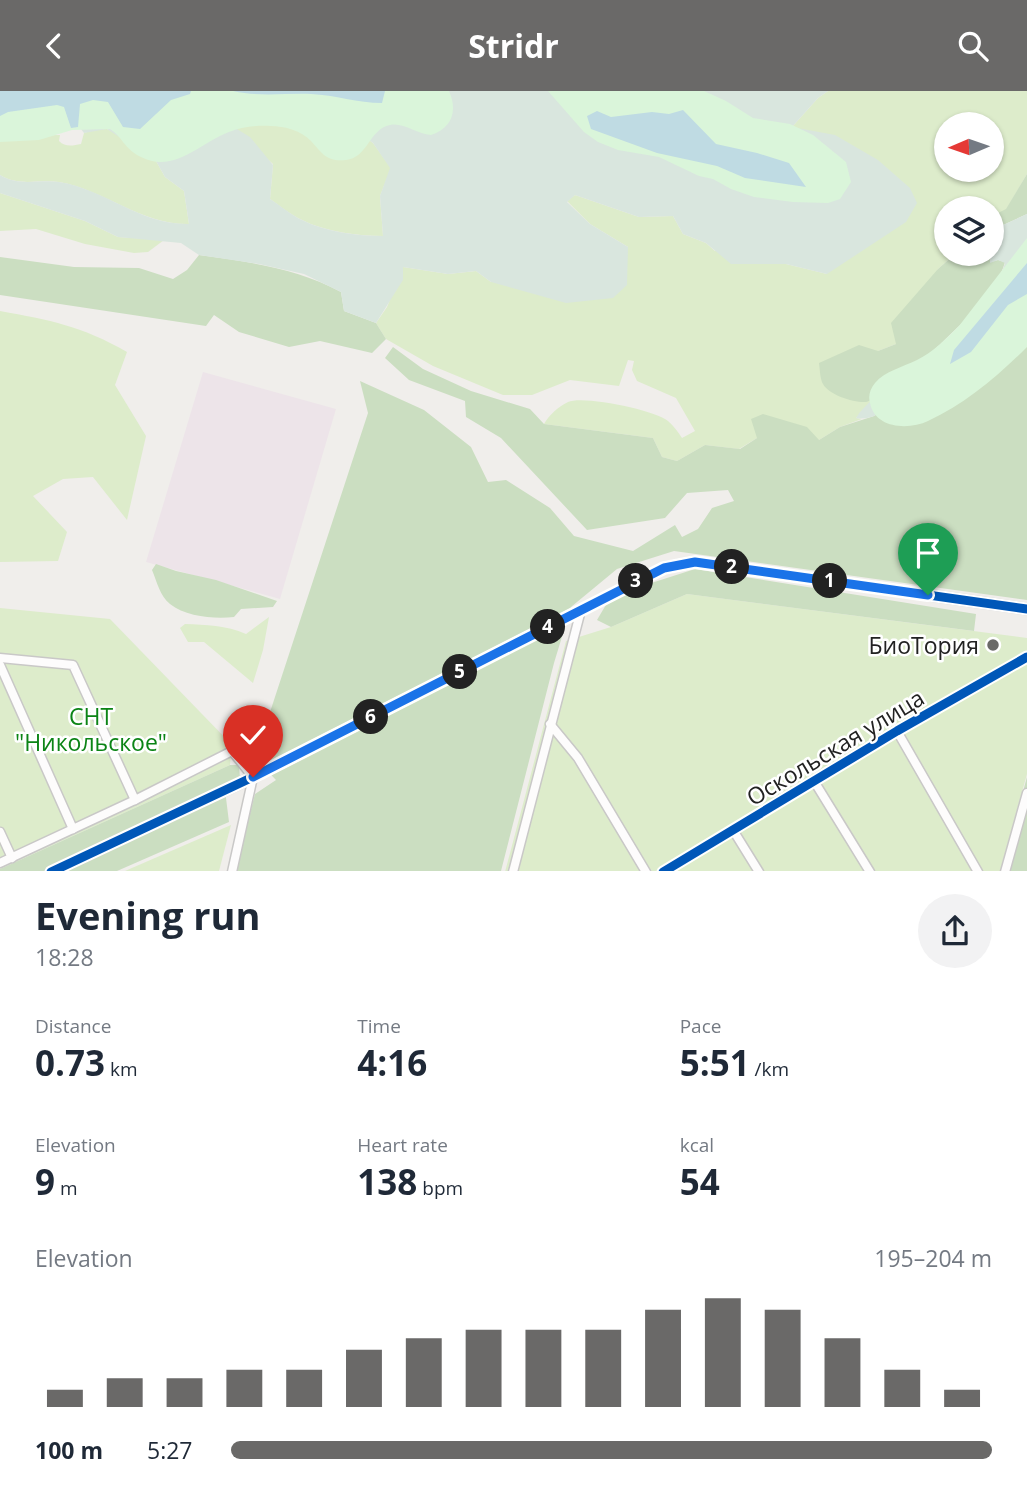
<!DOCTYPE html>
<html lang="en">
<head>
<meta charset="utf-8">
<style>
	body { margin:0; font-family:"Open Sans",sans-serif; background:#f2f2f3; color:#1f2937; height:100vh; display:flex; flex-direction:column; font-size:26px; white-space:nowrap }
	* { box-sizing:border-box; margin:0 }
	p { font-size:23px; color:#747a83 }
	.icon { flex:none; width:38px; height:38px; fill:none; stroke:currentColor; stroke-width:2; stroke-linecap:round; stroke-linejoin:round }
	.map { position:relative; height:780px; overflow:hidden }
	.panel { display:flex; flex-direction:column; background:#fff; flex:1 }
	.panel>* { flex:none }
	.needle { width:46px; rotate:268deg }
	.fabs { position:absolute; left:934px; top:21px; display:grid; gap:14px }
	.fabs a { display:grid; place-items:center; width:70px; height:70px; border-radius:50%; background:#fff; box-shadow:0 2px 5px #0004; font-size:35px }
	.pin { position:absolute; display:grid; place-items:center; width:60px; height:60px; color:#fff; margin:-72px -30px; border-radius:50% 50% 50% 0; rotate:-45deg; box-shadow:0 0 7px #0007 }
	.pin .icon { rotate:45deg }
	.km { position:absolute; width:35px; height:35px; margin:-18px; border-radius:50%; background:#222; color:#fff; font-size:19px; line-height:35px; text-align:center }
	.round { display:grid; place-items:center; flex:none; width:74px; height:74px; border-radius:37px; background:#f2f2f3 }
	.head { display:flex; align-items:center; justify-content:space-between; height:119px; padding:0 35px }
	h1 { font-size:38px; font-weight:700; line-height:52px }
	.figures { display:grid; grid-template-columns:repeat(3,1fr); gap:10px; height:119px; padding:7px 35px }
	.figures div { display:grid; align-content:center }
	.figures b { font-size:35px; font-weight:700 }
	.figures small { font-size:19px; font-weight:400 }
	.figures p { font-size:19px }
	.chart { height:196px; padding:14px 35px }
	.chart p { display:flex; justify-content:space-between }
	.chart svg { width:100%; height:126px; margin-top:7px; stroke:#6a6968; stroke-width:6 }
	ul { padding:0 35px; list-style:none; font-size:23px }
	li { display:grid; grid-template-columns:112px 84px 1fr; align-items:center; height:52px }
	li i { height:18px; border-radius:9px; background:#6a6968 }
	header { display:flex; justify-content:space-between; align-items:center; height:91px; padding:0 35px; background:#6a6968; color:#fff; font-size:32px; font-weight:700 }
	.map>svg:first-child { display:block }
	.industrial { fill:#ede4e9 }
	.grass { fill:#ddeccb; fill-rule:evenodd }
	.forest { fill:#cbdec1 }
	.wetland { fill:#d9e6de }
	.park { fill:#daf5da }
	.water { fill:#bfdbe3 }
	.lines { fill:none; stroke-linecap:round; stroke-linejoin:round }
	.minor-casing { stroke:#c9c8c7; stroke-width:11 }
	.tertiary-casing { stroke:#c9c8c7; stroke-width:13 }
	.minor { stroke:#fdfcfc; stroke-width:8 }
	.tertiary { stroke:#fdfcfc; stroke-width:10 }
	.cycleway-casing { stroke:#fff; stroke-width:13 }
	.cycleway { stroke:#0057b8; stroke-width:9 }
	.route-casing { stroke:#fff; stroke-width:14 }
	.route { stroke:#1a73e8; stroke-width:9 }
	.poi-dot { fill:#6a6968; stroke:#fff; stroke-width:2.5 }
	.labels { text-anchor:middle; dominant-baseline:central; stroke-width:5; stroke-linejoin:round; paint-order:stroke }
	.poi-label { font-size:23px; fill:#222; stroke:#fff; text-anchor:end }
	.park-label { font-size:23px; fill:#0c8416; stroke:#fff }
	.street-label { font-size:23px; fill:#222; stroke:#fff }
</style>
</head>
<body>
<header><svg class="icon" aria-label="back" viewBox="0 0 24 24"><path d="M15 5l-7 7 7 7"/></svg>Stridr<svg class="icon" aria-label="search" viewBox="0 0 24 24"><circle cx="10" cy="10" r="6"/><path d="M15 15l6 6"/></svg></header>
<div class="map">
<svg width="1027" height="781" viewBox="0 0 1027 781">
	<rect width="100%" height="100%" fill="#f0eeeb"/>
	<path class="industrial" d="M203,281L336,318L280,508L146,471Z"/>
	<g class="grass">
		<path d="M828,0H1027V83L1006,119L992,125V117H947V163H955L938,178L896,253L878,260L875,308L856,327L862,328L840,336L819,349L757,347L739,358L705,354L677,370L662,366L653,347L544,333C549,324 558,316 568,311C583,304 655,319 668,330C674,335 678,341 682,347L695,340L676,307L637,290L632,279L634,270L628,269L619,295L570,289L532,304H503L433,275L386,248L376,232L387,216L403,176L448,183L476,180L491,191L628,156L590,133L567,110L575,104L639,126L673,125L683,143L706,152L715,160L722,157L773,173H786L827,183L792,36L818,7ZM947,33H992V79H947Z"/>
		<path d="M222,29L362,44L373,52L391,77L380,105L383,145C358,145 326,141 302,129C291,124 280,115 270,108L273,73Z"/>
		<path d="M97,38H107L114,41L156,70L165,86L184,100L189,133C141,134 105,99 59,91C38,88 20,96 0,84V45L60,44L59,50C65,56 72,55 81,53L84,42Z"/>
		<path d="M0,102L85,130L118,146L164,149L148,161L134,162L85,153L36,138L0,140Z"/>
		<path d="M0,220C50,229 82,235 127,261L115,294L146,345L127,429L93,386L63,388L33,405L67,441L58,470L0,471Z"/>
		<path d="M687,503L1027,547V683L1000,780L505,781L566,550L611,536Z"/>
		<path d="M0,517L110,528L232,654L230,674L0,778Z"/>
		<path d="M269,526L263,559L253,592L204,551H188L180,537L185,533C206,534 226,534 246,543Z"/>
		<path d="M231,734L219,780H125Z"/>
	</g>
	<g class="forest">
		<path d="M1027,83V123L1001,135L992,152V125L1006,118Z"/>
		<path d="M955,163H991L990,171L998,169L1005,171C1001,186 991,201 980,213C965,231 885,308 866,311C854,312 829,304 823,293C820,288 820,279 819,272L859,254L878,260L896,253L891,232L938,178Z"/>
		<path d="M199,164C249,171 297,177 341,201L344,220L376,232L386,248L372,262L320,250L289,256L239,241L214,224L206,235L0,204V166L74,176L139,177L173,188L187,179Z"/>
		<path d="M1027,213V509L674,460L617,478L571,516L554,572L501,780L235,781L255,703L276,689L255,667L368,322L360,290L424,319L471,356L488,391L506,389L550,417L574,445L633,460L675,434L682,446L698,438L712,417L734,410L728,399L687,402L665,427L587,439L501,347L466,326L465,310L409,289L385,267L393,256L423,278L471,300L530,318L544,333L653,347L662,366L677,370L705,354L740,358L757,347L751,328L763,323L807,336L819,349L840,336L874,325Z"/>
		<path d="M156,473L176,480L216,489L277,510L273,516L241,518L234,526C215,528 186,526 170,513C160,505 157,491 152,479Z"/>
		<path d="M695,478L976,523L974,540L687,503L611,536L597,529L607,512L642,495Z"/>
		<path d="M230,674H239L240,688L225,699L229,731L117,780L0,781V778Z"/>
		<path d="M1027,686V780H1001Z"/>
	</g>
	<g class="wetland">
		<path d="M385,0H828L818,7L792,36L835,44L878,69L910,97L917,112L906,131L827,183L786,173H731L706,152L683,143L673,125L639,126L575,104L567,111L590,133L628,156L627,194L613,207L566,212L491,191L476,180L448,183L403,176V189L376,232L344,220L341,201L304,183L259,173L199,164L181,152L118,146L85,130L0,102V84C20,96 38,88 59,91C105,98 140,134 189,133L184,100L165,86L156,70L107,38L84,42L81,38L222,29L250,46L273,74L270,108C281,115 291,124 302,129C326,141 357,145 383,145L380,105L390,77L373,52L362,44Z"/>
		<path d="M1027,123V172L893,314C882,321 870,330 856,327C864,313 883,301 896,291C928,266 994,211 1005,172L998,169L990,172L992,152L1001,135Z"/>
	</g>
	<g class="park">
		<path d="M0,0H449C458,20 452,37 431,44C417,43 403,31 390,34C369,38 368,67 346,69C326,71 322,62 311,50C302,40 284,35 271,35C258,34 241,36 229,41C200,52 174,83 141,66C124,58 122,45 110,38L72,39L39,49L0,51Z"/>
		<path d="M548,0H704L726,10L753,27L790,33L813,44L846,71L851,91L840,108L828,112L793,111L754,106L731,98L713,88L699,85L659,66L618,59L598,51L584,41Z"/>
		<path d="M1027,147V256C998,285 965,313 928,330C909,339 875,338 870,312C868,305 870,298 875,292C885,280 903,276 917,269C933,261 946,248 959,235Z"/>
	</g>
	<g class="water">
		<path d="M0,0H191L190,3L171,9L140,38L123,36L108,11L93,9L80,13L78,36L71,37L64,16L57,14L8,21L0,25Z"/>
		<path d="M233,0H385L382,12C358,12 335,4 311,3C285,2 259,6 233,0Z"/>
		<path d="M683,19L716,53L757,62L789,72L806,96L745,87L717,75L657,62L591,38L587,25L597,20L611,26L652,21L669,23Z"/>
		<path d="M1027,172V203L1008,214L971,261L950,273L954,259Z"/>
	</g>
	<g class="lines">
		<defs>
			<g id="minor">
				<path d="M0,567L73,574L135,709"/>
				<path d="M0,574L73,738"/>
				<path d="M550,633L578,667L646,781"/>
				<path d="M897,640L978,781"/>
				<path d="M814,690L870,781"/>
				<path d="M733,739L759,781"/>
				<path d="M0,741L12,767"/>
				<path d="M0,772L135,709L232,660L253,686L232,781"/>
				<path d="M513,781L581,519"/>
				<path d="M663,781L897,640L1027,566"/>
				<path d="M1005,781L1027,702"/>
			</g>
			<path id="tertiary" d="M51,781L253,686L664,477L695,471L1027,518"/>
		</defs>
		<use href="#minor" class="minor-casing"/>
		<use href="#tertiary" class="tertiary-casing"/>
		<use href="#minor" class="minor"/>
		<use href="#tertiary" class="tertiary"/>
		<defs>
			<g id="cycleway">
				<path d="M51,781L253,686L664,477L695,471L1027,518"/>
				<path d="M663,781L897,640L1027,566"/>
			</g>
		</defs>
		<use href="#cycleway" class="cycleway-casing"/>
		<use href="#cycleway" class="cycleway"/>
	</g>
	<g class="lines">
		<defs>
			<path id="route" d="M253,686L664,477L695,471L928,504"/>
		</defs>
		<use href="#route" class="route-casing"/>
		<use href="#route" class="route"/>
	</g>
	<circle class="poi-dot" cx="993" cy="554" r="7"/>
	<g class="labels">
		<g class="poi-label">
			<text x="979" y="554">БиоТория</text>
		</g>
		<g class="park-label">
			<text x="91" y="625">СНТ<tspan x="91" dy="26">"Никольское"</tspan></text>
		</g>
		<g class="street-label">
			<text transform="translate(835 656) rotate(-31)">Оскольская улица</text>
		</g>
	</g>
</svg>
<div class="fabs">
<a><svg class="needle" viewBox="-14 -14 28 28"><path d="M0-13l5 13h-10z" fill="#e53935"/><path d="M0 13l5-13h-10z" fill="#747a83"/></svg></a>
<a><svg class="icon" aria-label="layers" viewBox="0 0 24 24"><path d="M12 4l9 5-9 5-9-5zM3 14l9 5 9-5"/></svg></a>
</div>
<div class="pin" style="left:928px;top:504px;background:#1e9e55"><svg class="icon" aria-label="arrive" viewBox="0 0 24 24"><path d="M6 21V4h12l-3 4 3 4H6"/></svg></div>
<div class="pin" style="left:253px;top:686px;background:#d93025"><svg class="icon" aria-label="check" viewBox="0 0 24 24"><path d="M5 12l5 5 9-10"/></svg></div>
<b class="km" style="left:830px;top:490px">1</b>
<b class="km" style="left:732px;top:476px">2</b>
<b class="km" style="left:636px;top:490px">3</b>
<b class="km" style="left:548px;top:536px">4</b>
<b class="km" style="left:460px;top:581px">5</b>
<b class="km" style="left:371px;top:626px">6</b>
</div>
<section class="panel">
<div class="head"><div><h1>Evening run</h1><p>18:28</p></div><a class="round"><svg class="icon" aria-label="share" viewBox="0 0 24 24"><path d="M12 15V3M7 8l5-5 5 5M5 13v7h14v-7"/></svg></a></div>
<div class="figures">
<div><p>Distance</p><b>0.73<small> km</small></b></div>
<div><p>Time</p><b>4:16</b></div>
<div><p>Pace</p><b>5:51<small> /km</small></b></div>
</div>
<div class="figures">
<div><p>Elevation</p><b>9<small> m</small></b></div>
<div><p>Heart rate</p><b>138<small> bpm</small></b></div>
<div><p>kcal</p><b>54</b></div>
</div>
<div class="chart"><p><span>Elevation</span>195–204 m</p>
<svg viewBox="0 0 160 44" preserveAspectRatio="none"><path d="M5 44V38M15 44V34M25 44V34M35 44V31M45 44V31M55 44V24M65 44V20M75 44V17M85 44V17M95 44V17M105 44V10M115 44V6M125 44V10M135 44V20M145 44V31M155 44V38"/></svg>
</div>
<ul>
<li><b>100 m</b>5:27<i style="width:100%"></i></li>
</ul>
</section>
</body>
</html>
